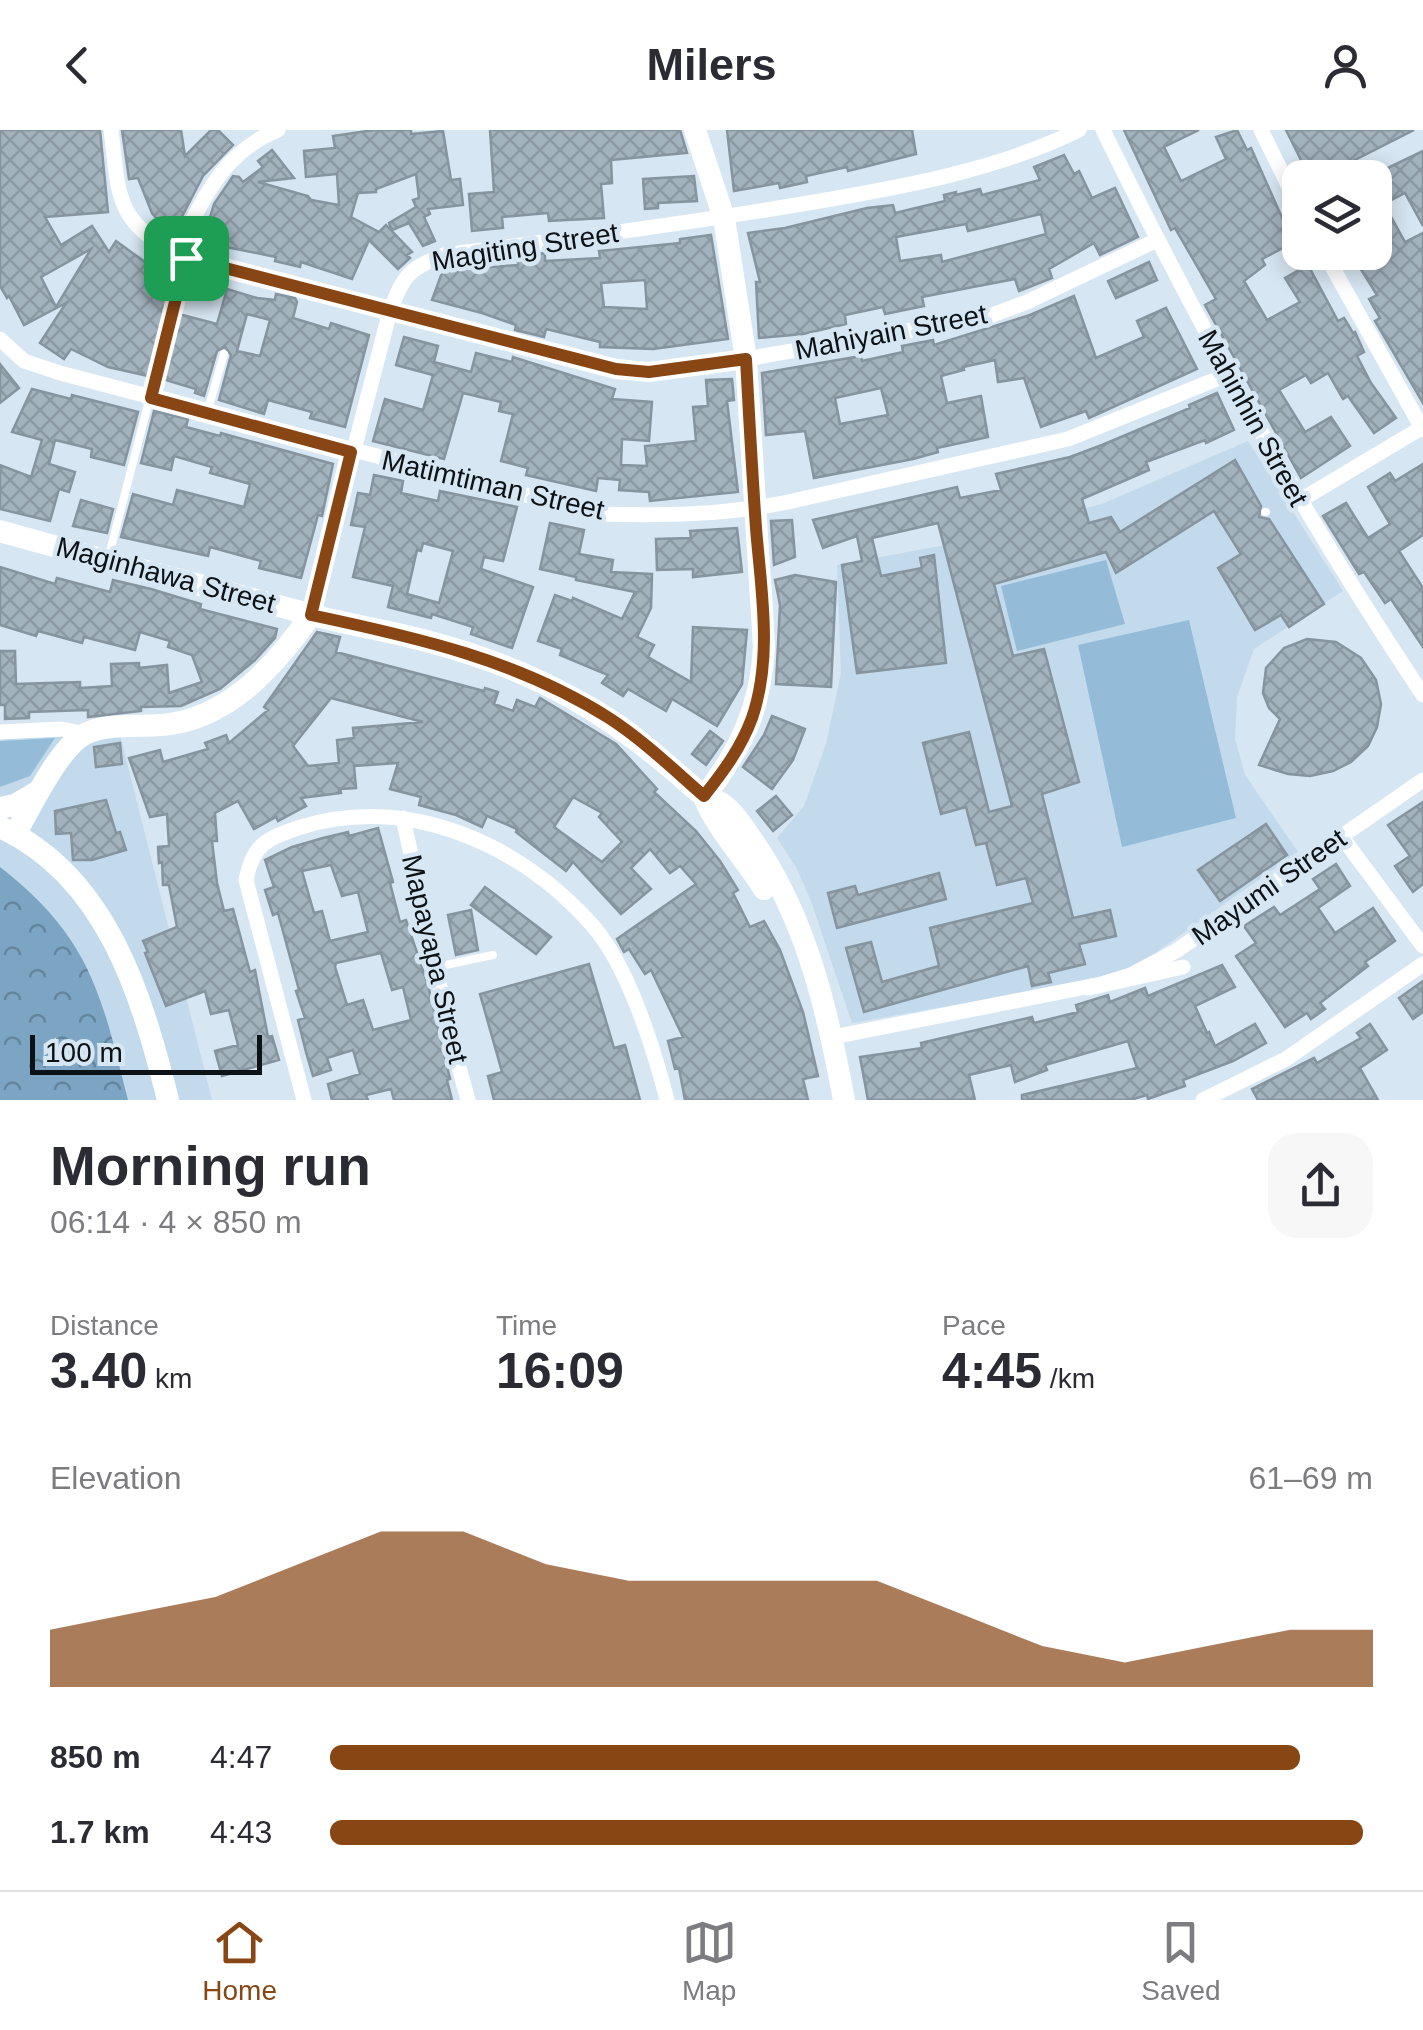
<!DOCTYPE html>
<html lang="en">
<head>
<meta charset="utf-8">
<style>
	body { margin:0; font-family:Helvetica,sans-serif; background:#f7f7f7; color:#2b2b33; height:100vh; display:flex; flex-direction:column; font-size:38px; white-space:nowrap }
	* { box-sizing:border-box; margin:0 }
	p { font-size:32px; color:#7c7c81 }
	.icon { flex:none; width:55px; height:55px; fill:none; stroke:currentColor; stroke-width:2; stroke-linecap:round; stroke-linejoin:round }
	.map { position:relative; height:970px; overflow:hidden }
	.side { display:flex; flex-direction:column; background:#fff; flex:1 }
	.side>* { flex:none }
	.fabs { position:absolute; left:1282px; top:30px; display:grid; gap:20px }
	.fabs a { display:grid; place-items:center; width:110px; height:110px; border-radius:20px; background:#fff; box-shadow:0 5px 25px #0003; font-size:50px }
	.scale { position:absolute; left:30px; bottom:25px; width:232px; box-sizing:border-box; padding-left:10px; border:5px solid #0c1216; border-top:0; font-size:28px; line-height:35px; white-space:nowrap; color:#0c1216; -webkit-text-stroke:8px #d6e6f2; paint-order:stroke }
	.pin { position:absolute; display:grid; place-items:center; width:85px; height:85px; color:#fff; margin:-42px; border-radius:20px; box-shadow:0 5px 15px #0006 }
	.round { display:grid; place-items:center; flex:none; width:105px; height:105px; border-radius:30px; background:#f7f7f7 }
	.overview { display:flex; align-items:center; justify-content:space-between; height:170px; padding:0 50px }
	h1 { font-size:55px; font-weight:700; line-height:75px }
	.stats { display:grid; grid-template-columns:repeat(3,1fr); gap:15px; height:170px; padding:10px 50px }
	.stats div { display:grid; align-content:center }
	.stats b { font-size:50px; font-weight:700 }
	.stats small { font-size:28px; font-weight:400 }
	.stats p { font-size:28px }
	.chart { height:280px; padding:20px 50px }
	.chart p { display:flex; justify-content:space-between }
	.chart svg { width:100%; height:180px; margin-top:10px; fill:#884614; opacity:.7 }
	ul { padding:0 50px; list-style:none; font-size:32px }
	li { display:grid; grid-template-columns:160px 120px 1fr; align-items:center; height:75px }
	li i { height:25px; border-radius:12px; background:#884614 }
	header { display:flex; justify-content:space-between; align-items:center; height:130px; padding:0 50px; background:#fff; font-size:45px; font-weight:700 }
	.tab-bar { display:flex; justify-content:space-around; align-items:center; height:140px; border-top:2px solid #e1e1e2; background:#fff; font-size:28px; color:#7c7c81 }
	.tab-bar a { display:grid; justify-items:center; gap:5px }
	.tab-bar .active { color:#884614 }
	.map>svg:first-child { display:block }
	.built { fill:#c2daeb }
	.forest { fill:url(#forest-crowns) }
	.green { fill:#94bcd9 }
	.building { fill:url(#building-cross-hatch); stroke:#85949f; stroke-width:2.5; fill-rule:evenodd }
	.lines { fill:none; stroke-linecap:round; stroke-linejoin:round }
	.lane { stroke:#fff; stroke-width:8 }
	.street { stroke:#fff; stroke-width:15 }
	.secondary { stroke:#fff; stroke-width:22 }
	.route-casing { stroke:#fff; stroke-width:20 }
	.route { stroke:#884614; stroke-width:12 }
	.labels { text-anchor:middle; dominant-baseline:central; stroke-width:9; stroke-linejoin:round; paint-order:stroke }
	.street-label { font-size:28px; fill:#0c1216; stroke:#d6e6f2 }
</style>
</head>
<body>
<header><svg class="icon" aria-label="back" viewBox="0 0 24 24"><path d="M15 5l-7 7 7 7"/></svg>Milers<svg class="icon" aria-label="person" viewBox="0 0 24 24"><circle cx="12" cy="8" r="4"/><path d="M4 21q1-7 8-7t8 7"/></svg></header>
<div class="map">
<svg width="1423" height="970" viewBox="0 0 1423 970">
	<defs>
		<pattern id="forest-crowns" width="20" height="18" patternUnits="userSpaceOnUse" patternTransform="scale(2.5)"><rect width="20" height="18" fill="#7ba5c3"/><path d="M2 6a3 3 0 1 1 6 0M12 15a3 3 0 1 1 6 0" fill="none" stroke="#63859d"/></pattern>
		<pattern id="building-cross-hatch" width="8" height="8" patternUnits="userSpaceOnUse" patternTransform="scale(2.5)"><rect width="8" height="8" fill="#a3b3be"/><path d="M0 0l8 8M0 8l8-8" fill="none" stroke="#8b99a3"/></pattern>
	</defs>
	<rect width="100%" height="100%" fill="#d6e6f2"/>
	<g class="built">
		<path d="M1248,311L1343,461L1254,519L1237,567L1235,609L1245,645L1298,722L1155,823L1122,841L1057,857L852,893L811,771L796,737L777,708L804,676L826,614L841,543L837,435L940,416L1102,374Z"/>
		<path d="M118,597L212,970H0V602Z"/>
	</g>
	<path class="forest" d="M0,737C91,808 101,864 128,970H0Z"/>
	<g class="green">
		<path d="M1106,430L1125,494L1017,521L1001,456Z"/>
		<path d="M1189,490L1236,688L1122,717L1078,515Z"/>
		<path d="M55,608L30,646L0,657V611Z"/>
	</g>
	<g class="building">
		<path d="M0,0H100L108,82L45,87L61,115L92,96L109,122L116,111L145,132L149,124L176,136L148,246L108,237L71,219L64,229L40,213L66,173L24,195L9,166L7,168L0,156ZM91,119L56,177L41,147Z"/>
		<path d="M122,0H181L185,26L211,0H218L233,15L203,46L174,102L160,93L152,83L138,48L129,49Z"/>
		<path d="M374,0H411V4L443,1L451,50L460,49L463,75L428,79L430,84L424,87L435,111L423,116L409,93L392,100L389,93L416,77L413,70L419,68L416,44L376,59V62L358,63L351,87L379,102L386,95L412,122L407,125L410,128L398,139L369,110L352,149L301,132L300,137L275,131L276,127L221,116L224,106L206,101L214,74L233,46L239,47L243,52L263,37L258,31L272,20L294,48L258,52L308,66L311,70L339,75L337,44L306,47L304,21L335,18L333,6Z"/>
		<path d="M490,0H680L687,23L611,30L612,53L601,54L604,88L549,91L548,83L502,87L503,98L472,101L469,64L494,62Z"/>
		<path d="M727,0H912L916,24L848,41L847,37L806,46L807,52L780,58L779,53L734,61Z"/>
		<path d="M1124,0H1199L1164,17L1181,51L1226,29L1216,7L1237,0L1247,20L1251,18L1284,92L1289,89L1300,109L1262,129L1265,135L1244,151L1267,190L1300,172L1285,148L1308,135L1338,191L1344,188L1353,203L1355,202L1364,222L1357,226L1371,253L1396,288L1374,303L1348,266L1343,269L1328,243L1311,253L1306,245L1279,260L1305,302L1331,287L1350,316L1301,348L1205,175L1216,169L1175,98L1171,100Z"/>
		<path d="M1286,0H1414L1349,33L1356,48H1310Z"/>
		<path d="M1423,21V96L1405,63L1384,74L1405,112L1423,103V273L1375,191L1380,188L1369,169L1377,165L1357,133L1349,137L1341,122H1375V44Z"/>
		<path d="M1064,25L1074,44L1079,41L1092,68L1115,58L1138,107L1100,125L1094,113L1049,139L1052,148L1019,161L1015,149L973,157L922,167L924,176L885,184L883,177L845,185L846,194L803,204L759,208L756,152H760L748,103L785,98L867,78L893,75L895,83L945,71L944,65L956,62V65L980,59L982,65L1040,50L1034,37ZM1041,84L1046,104L942,132L941,125L900,131L896,107L966,94L968,101Z"/>
		<path d="M694,46L697,71L658,73V78L645,79L643,49Z"/>
		<path d="M711,105L728,209L653,219L600,217V212L546,199L544,207L515,200L516,195L482,183L432,170L443,140L491,134V137L518,135V127L545,123V131L600,128L599,121L680,113V109ZM645,150L647,179L604,177L601,153Z"/>
		<path d="M1149,132L1157,150L1116,168L1108,151Z"/>
		<path d="M227,159L257,168L275,170L276,164L295,168L297,172L293,188L329,199L331,193L369,205L345,297L310,288L312,282L268,270L264,284L219,270L231,225L225,217L217,221L204,266L195,263L196,259L162,249L179,184L217,194ZM247,184L270,190L260,226L237,221Z"/>
		<path d="M1074,166L1096,228L1144,207L1137,191L1166,178L1197,239L1089,288L1086,281L1041,297L1024,248L998,252L995,230L963,237L964,240L941,246L947,273L981,266L988,307L937,318L938,322L913,329L814,348L805,301L766,305L762,243L861,226L862,231L903,222L902,216L933,210L934,215L1030,185ZM881,258L888,285L840,294L835,268Z"/>
		<path d="M404,207L438,216L434,232L471,242L476,223L512,232L513,227L615,259L612,269L652,272L649,311L622,309L621,335L647,336L645,316L696,311L693,277L708,276L706,250L732,249L734,270L727,271L738,362L650,371L649,362L619,360L620,350L598,348L596,361L526,345L528,338L501,331L513,284L499,281L501,272L463,263L444,329L373,311L385,269L423,280L433,245L396,235Z"/>
		<path d="M0,234L19,258L0,273Z"/>
		<path d="M32,259L71,269L72,265L138,282L124,335L91,327L92,319L55,310L49,334L75,342L69,362L59,359L50,391L0,379V335L31,347L42,310L12,302Z"/>
		<path d="M1217,263L1234,300L1206,313L1205,310L1146,332L1149,340L1082,369L1089,393L1111,387L1120,402L1235,330L1261,376L1259,387L1269,389L1324,474L1289,497L1281,485L1255,500L1218,438L1241,424L1214,381L1116,443L1106,422L994,454L1013,526L1044,519L1079,652L1042,664L1073,788L1110,780L1116,806L1079,814L1085,834L1048,843L1051,852L1032,856L1028,836L864,882L846,818L871,812L882,852L939,836L930,798L1033,773L1026,748L997,755L986,713L976,715L966,677L941,684L923,613L969,602L989,682L1012,676L938,393L872,408L881,446L922,438L920,428L934,425L946,533L857,543L842,435L862,431L857,406L823,418L813,390L957,357L960,368L1001,360L996,344L1070,327L1102,315L1190,278L1189,275Z"/>
		<path d="M154,281L188,289L186,297L220,306L221,303L333,334L322,386L318,385L301,448L259,438L261,431L210,417L208,426L121,407L133,364L173,375L177,360L244,377L250,354L210,343L212,337L174,326L171,340L141,333Z"/>
		<path d="M1423,334V405L1399,421L1423,458V517L1391,469L1385,473L1364,442L1359,444L1323,386L1346,373L1368,408L1390,394L1368,357L1390,343L1395,351Z"/>
		<path d="M374,345L403,351L401,363L438,371L440,361L517,377L503,431L484,427L481,439L533,457L512,518L471,504L473,497L432,484L431,488L388,477L393,456L353,447L365,397L351,395L358,363L370,365ZM423,413L453,421L439,473L407,464L417,420L421,421Z"/>
		<path d="M81,370L113,379L107,403L73,396Z"/>
		<path d="M792,390L795,427L774,435L771,391Z"/>
		<path d="M550,393L584,400L579,424L613,430L611,442L652,444L651,478L637,507L654,515L648,527L691,552L693,497L747,500L742,554L717,596L672,569L666,581L628,559L623,566L602,553L608,545L560,525L562,519L538,511L555,465L572,471L573,468L622,489L635,462L576,450V447L540,439Z"/>
		<path d="M737,398L742,442L693,447V439L657,440L656,409L691,408L690,401Z"/>
		<path d="M0,437L55,454L57,448L110,462L113,450L151,459L201,474L200,479L277,499L275,508L255,530L220,559L181,576L141,577V581L88,587V580L29,582V588L5,589V575H0V521H15L16,554L80,552V558L112,556L111,534L139,533V538L167,535L169,563L202,552L192,525L168,517L170,511L140,502L135,520L84,507L82,513L38,501L36,506L0,495Z"/>
		<path d="M795,445L836,452L831,557L776,554L780,475L775,450Z"/>
		<path d="M317,502L340,507L336,522L484,561L485,558L498,562L494,574L513,581L517,570L535,577L540,568L616,614L657,659L654,662L696,701L720,731L738,760L733,763L750,797L764,791L780,820L803,882L818,946L803,949L808,970H685L679,938L675,939L668,911L683,907L651,840L645,844L629,819L624,822L617,809L696,754L680,736L670,743L650,719L631,738L651,759L621,784L573,732L566,741L516,702L517,699L487,686L482,697L456,685L419,675L421,667L390,659L398,633L354,636L356,658L340,659L341,663L301,668L306,676L278,691L276,687L254,699L238,671L215,683L217,711H212L217,753L224,781L233,779L250,842L255,840L268,907L272,906L279,930L222,946L215,921L238,915L229,880L211,884L205,861L166,876L145,823L148,822L143,811L177,797L169,755H163L162,732L159,733L158,717L169,716L167,684L150,687L129,628L160,620L163,632L208,619L205,613L226,605L229,613L268,580L264,577ZM331,568L423,592L353,598L354,608L337,610L339,633L308,636L293,616ZM573,667L602,683L599,687L622,712L602,732L554,697Z"/>
		<path d="M1307,509L1336,512L1361,528L1376,550L1381,574L1377,597L1368,616L1351,632L1333,641L1310,646L1288,644L1259,635L1280,589L1269,578L1263,563L1266,538L1284,518Z"/>
		<path d="M772,586L805,599L793,630L772,659L743,637L764,605Z"/>
		<path d="M710,601L723,611L706,635L692,624Z"/>
		<path d="M120,613L122,634L96,637L94,617Z"/>
		<path d="M776,666L792,685L773,701L757,681Z"/>
		<path d="M106,670L116,703L120,702L126,720L92,730H73L71,703L56,704L55,681Z"/>
		<path d="M1423,672V754L1413,762L1395,736L1410,726L1388,695Z"/>
		<path d="M1266,694L1287,725L1220,771L1198,740Z"/>
		<path d="M378,698L393,752L390,753L400,792L406,790L428,855L450,949L447,950L452,970H394L391,959L366,965L368,970H332L328,954L360,944L353,920L327,928L331,940L313,946L306,922L298,890L305,888L296,861L299,860L278,783L273,785L265,760L274,757L265,730L292,717L323,708L348,702L349,706ZM331,735L342,766L358,762L368,802L330,811L322,781L314,783L302,741ZM381,823L392,860L403,857L411,890L373,900L363,870L347,875L335,837L336,833Z"/>
		<path d="M1336,734L1350,756L1318,778L1335,803L1373,778L1395,811L1365,832L1368,836L1320,873L1325,879L1311,889L1307,883L1285,897L1236,826L1256,813L1244,796L1274,777L1280,785L1320,759L1313,749Z"/>
		<path d="M939,743L946,769L837,798L828,763L855,756L858,765Z"/>
		<path d="M485,757L551,807L536,824L471,775Z"/>
		<path d="M471,780L478,820L456,825L448,785Z"/>
		<path d="M589,834L614,918L625,915L640,970H494L488,946L502,942L480,864Z"/>
		<path d="M1222,835L1235,857L1195,876L1207,903L1209,902L1215,916L1255,894L1266,913L1233,931L1183,950L1185,956L1148,969L1147,965L1130,970H1022V965L1137,938L1128,911L1045,935L1047,940L1015,952L1011,935L969,945L975,970H868L860,927L922,918L921,913L1032,887L1034,893L1078,882L1076,875L1108,865L1110,872L1145,858L1148,866Z"/>
		<path d="M1423,851V882L1413,889L1399,868Z"/>
		<path d="M1370,894L1387,920L1360,938L1378,970H1258L1252,959L1314,928L1317,933L1361,908L1357,903Z"/>
	</g>
	<g class="lines">
		<g class="lane">
			<path d="M207,283L224,224"/>
			<path d="M1265,382H1266"/>
			<path d="M109,425L186,128"/>
			<path d="M436,837L493,825"/>
		</g>
		<g class="street">
			<path d="M111,0C119,64 114,90 176,124L616,239L649,242L746,229L987,187L1027,172L1157,110"/>
			<path d="M1103,0C1200,198 1300,381 1423,565"/>
			<path d="M1261,0L1300,79"/>
			<path d="M1324,122L1423,300"/>
			<path d="M176,124C201,73 221,23 278,0"/>
			<path d="M0,209L24,231L60,243L598,384C662,386 725,385 788,372L1068,309L1227,245"/>
			<path d="M1299,371L1423,297"/>
			<path d="M311,485L390,181C404,145 408,139 444,125C568,109 691,93 814,72C903,57 997,40 1079,0"/>
			<path d="M0,602L62,599L85,604"/>
			<path d="M403,688L452,912L468,970"/>
			<path d="M1342,707L1423,816"/>
			<path d="M1183,837L1089,858L1131,845L1176,821L1423,650"/>
			<path d="M833,907L1096,855"/>
			<path d="M304,970L246,750C253,714 267,708 301,697C409,664 521,714 593,796C628,836 654,919 667,970"/>
			<path d="M1203,970L1286,929L1423,834"/>
		</g>
		<g class="secondary">
			<path d="M695,0L724,88L746,229L764,517C761,576 740,621 704,667"/>
			<path d="M0,401C102,430 205,456 308,484C349,495 392,501 434,513C541,542 613,585 695,659C704,667 712,668 721,673C735,682 750,707 759,720C808,796 828,883 844,970"/>
			<path d="M704,667C717,699 745,728 764,759"/>
			<path d="M0,678L15,675L37,662"/>
			<path d="M0,697C107,746 142,866 168,970"/>
			<path d="M15,704C31,678 58,618 85,604C107,593 137,597 161,595C228,590 275,536 311,485"/>
		</g>
	</g>
	<g class="lines">
		<defs>
			<path id="route" d="M186,128L616,239L649,242L746,229C749,285 752,341 756,398C761,460 773,527 752,588C741,618 723,642 704,666C673,639 643,610 609,588C518,530 415,507 311,485L351,322L151,268Z"/>
		</defs>
		<use href="#route" class="route-casing"/>
		<use href="#route" class="route"/>
	</g>
	<g class="labels">
		<g class="street-label">
			<text transform="translate(525 117) rotate(-9)">Magiting Street</text>
			<text transform="translate(891 202) rotate(-11)">Mahiyain Street</text>
			<text transform="translate(1253 288) rotate(61)">Mahinhin Street</text>
			<text transform="translate(493 355) rotate(13)">Matimtiman Street</text>
			<text transform="translate(166 445) rotate(15)">Maginhawa Street</text>
			<text transform="translate(1269 757) rotate(-35)">Mayumi Street</text>
			<text transform="translate(435 829) rotate(77)">Mapayapa Street</text>
		</g>
	</g>
</svg>
<div class="fabs">
<a><svg class="icon" aria-label="layers" viewBox="0 0 24 24"><path d="M12 4l9 5-9 5-9-5zM3 14l9 5 9-5"/></svg></a>
</div>
<div class="scale">100 m</div>
<div class="pin" style="left:186px;top:128px;background:#1e9e55"><svg class="icon" aria-label="arrive" viewBox="0 0 24 24"><path d="M6 21V4h12l-3 4 3 4H6"/></svg></div>
</div>
<section class="side">
<div class="overview"><div><h1>Morning run</h1><p>06:14 · 4 × 850 m</p></div><a class="round"><svg class="icon" aria-label="share" viewBox="0 0 24 24"><path d="M12 15V3M7 8l5-5 5 5M5 13v7h14v-7"/></svg></a></div>
<div class="stats">
<div><p>Distance</p><b>3.40<small> km</small></b></div>
<div><p>Time</p><b>16:09</b></div>
<div><p>Pace</p><b>4:45<small> /km</small></b></div>
</div>
<div class="chart"><p><span>Elevation</span>61–69 m</p>
<svg viewBox="0 0 160 44" preserveAspectRatio="none"><path d="M0 44V30L10 26L20 22L30 14L40 6L50 6L60 14L70 18L80 18L90 18L100 18L110 26L120 34L130 38L140 34L150 30L160 30V44z"/></svg>
</div>
<ul>
<li><b>850 m</b>4:47<i style="width:93%"></i></li>
<li><b>1.7 km</b>4:43<i style="width:99%"></i></li>
</ul>
</section>
<nav class="tab-bar">
<a class="active"><svg class="icon" aria-label="home" viewBox="0 0 24 24"><path d="M3 11l9-7 9 7M6 9v11h12V9"/></svg>Home</a>
<a><svg class="icon" aria-label="map" viewBox="0 0 24 24"><path d="M3 6l6-2 6 2 6-2v14l-6 2-6-2-6 2zM9 4v14M15 6v14"/></svg>Map</a>
<a><svg class="icon" aria-label="saved" viewBox="0 0 24 24"><path d="M7 4h10v16l-5-4-5 4z"/></svg>Saved</a>
</nav>
</body>
</html>
